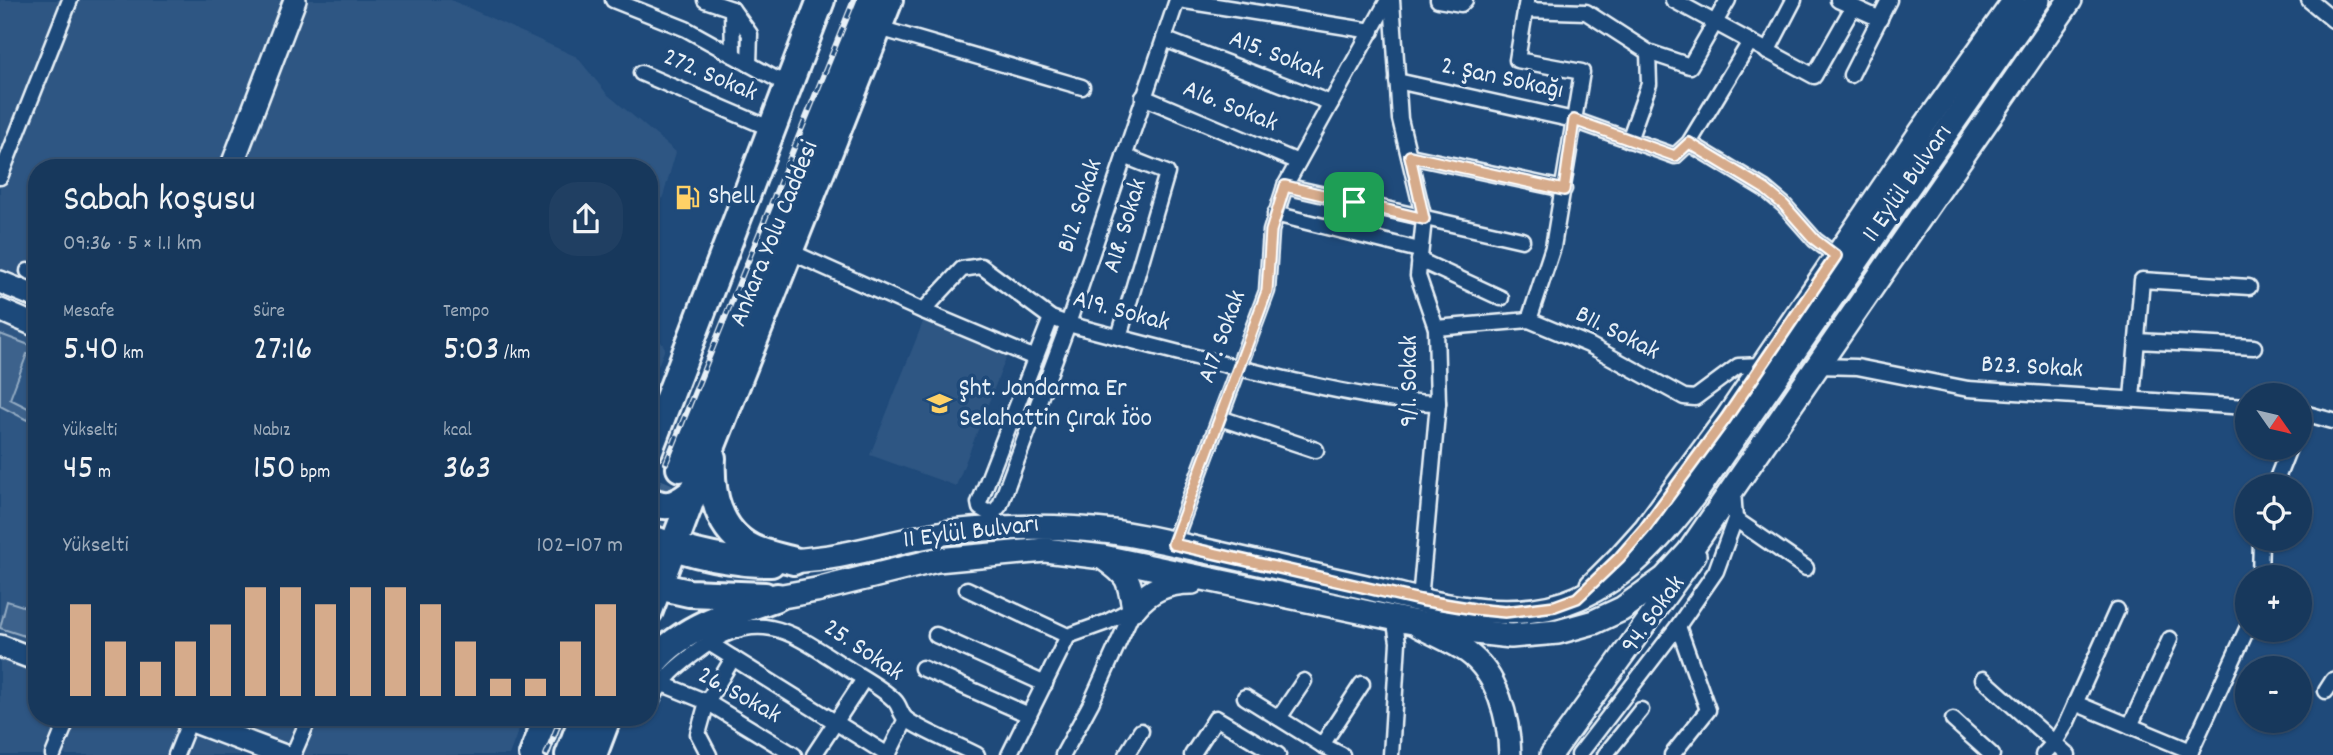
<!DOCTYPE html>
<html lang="tr">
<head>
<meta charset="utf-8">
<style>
	body { margin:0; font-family:Dekko,sans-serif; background:#203f62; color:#f1f3f6; height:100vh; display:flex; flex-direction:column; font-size:26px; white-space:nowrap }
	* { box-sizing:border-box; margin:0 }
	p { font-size:23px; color:#9eacbb }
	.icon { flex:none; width:38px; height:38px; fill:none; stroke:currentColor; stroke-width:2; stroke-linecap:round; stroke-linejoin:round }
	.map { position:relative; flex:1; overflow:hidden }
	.side { position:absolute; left:28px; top:159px; width:630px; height:567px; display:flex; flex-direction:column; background:#17385c; border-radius:28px; box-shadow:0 2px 5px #0004,0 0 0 2px #365272 }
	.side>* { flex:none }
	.needle { width:46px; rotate:124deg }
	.fabs { position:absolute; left:2235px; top:383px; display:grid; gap:14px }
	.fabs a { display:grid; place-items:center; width:77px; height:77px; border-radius:50%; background:#17385c; box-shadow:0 2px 5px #0004,0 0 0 2px #365272; font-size:35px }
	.pin { position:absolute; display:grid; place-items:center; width:60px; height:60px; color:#fff; margin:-30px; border-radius:14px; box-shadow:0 4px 10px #0006 }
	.round { display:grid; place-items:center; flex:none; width:74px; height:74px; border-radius:28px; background:#203f62 }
	.headline { display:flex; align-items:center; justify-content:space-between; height:119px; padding:0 35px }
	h1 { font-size:38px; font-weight:600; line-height:52px }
	.stats { display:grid; grid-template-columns:repeat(3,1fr); gap:10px; height:119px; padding:7px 35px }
	.stats div { display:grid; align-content:center }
	.stats b { font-size:35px; font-weight:600 }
	.stats small { font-size:19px; font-weight:400 }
	.stats p { font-size:19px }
	.chart { height:196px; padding:14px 35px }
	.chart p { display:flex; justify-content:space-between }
	.chart svg { width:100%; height:126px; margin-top:7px; stroke:#d6ab8b; stroke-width:6 }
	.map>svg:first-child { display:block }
	.built { fill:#2e5683 }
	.green { fill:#3c628c; stroke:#92aac2; stroke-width:2 }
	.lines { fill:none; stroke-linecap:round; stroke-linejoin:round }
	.highway-tunnel { stroke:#3d638d; stroke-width:26; stroke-dasharray:26 13; stroke-linecap:butt }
	.street-casing { stroke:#e8f1f8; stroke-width:19 }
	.secondary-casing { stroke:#e8f1f8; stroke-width:26 }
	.primary-casing { stroke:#e8f1f8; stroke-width:28 }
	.highway-casing { stroke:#e8f1f8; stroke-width:32 }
	.street { stroke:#1f4a7a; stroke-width:14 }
	.secondary { stroke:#1f4a7a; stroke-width:21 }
	.primary { stroke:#1f4a7a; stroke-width:23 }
	.highway { stroke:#1f4a7a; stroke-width:26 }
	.rail-casing { stroke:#e8f1f8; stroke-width:6 }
	.rail { stroke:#1f4a7a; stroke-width:3.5; stroke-dasharray:10; stroke-linecap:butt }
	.route-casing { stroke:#fff; stroke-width:14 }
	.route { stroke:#d6ab8b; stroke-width:9 }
	.labels { text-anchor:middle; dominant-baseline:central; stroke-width:7; stroke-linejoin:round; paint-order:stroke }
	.street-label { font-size:26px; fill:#e8f1f8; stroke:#1f4a7a }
	.poi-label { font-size:26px; fill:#e8f1f8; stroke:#1f4a7a; text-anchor:start }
</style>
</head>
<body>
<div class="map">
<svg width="2333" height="755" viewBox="0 0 2333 755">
	<rect width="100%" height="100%" fill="#1f4a7a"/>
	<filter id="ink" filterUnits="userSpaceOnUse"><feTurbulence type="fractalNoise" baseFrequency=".0143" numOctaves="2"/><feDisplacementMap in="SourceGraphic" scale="14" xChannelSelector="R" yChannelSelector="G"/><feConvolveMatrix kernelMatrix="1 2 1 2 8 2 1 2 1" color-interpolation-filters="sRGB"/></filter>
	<g filter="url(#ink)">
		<g class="built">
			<path d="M0,0H451L577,57L607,94L676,152L649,244V168H37V718H523L509,755H0Z"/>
			<path d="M925,317L1008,353L956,486L870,455Z"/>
			<path d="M649,324L665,348L649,390Z"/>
		</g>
		<g class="green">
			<path d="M0,334L37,348V357L27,354L10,399L36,412L27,420L0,406Z"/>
			<path d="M37,589V632L34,639L0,628L7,601L29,608Z"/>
		</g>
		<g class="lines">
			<path class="highway-tunnel" d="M649,545L680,468"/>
			<defs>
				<g id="street">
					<path d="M613,0L686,29L778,80"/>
					<path d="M705,0L732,9L750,34L749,64"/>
					<path d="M1179,0L1372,31"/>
					<path d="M1392,0L1400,119L1424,219L1418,276L1436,328L1438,403L1420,600"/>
					<path d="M1438,0L1461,4L1465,0"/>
					<path d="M1527,0L1517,60L1582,72L1553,247L1529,320"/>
					<path d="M1673,0L1814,76L1853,7"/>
					<path d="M1838,0L1880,19"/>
					<path d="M2309,0L2333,20"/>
					<path d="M732,9L733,55"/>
					<path d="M1525,10L1586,12L1648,52L1690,66L1728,0"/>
					<path d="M879,28L1082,87"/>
					<path d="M1164,39L1331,103"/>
					<path d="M1767,52L1794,0"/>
					<path d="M641,73L760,124"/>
					<path d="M1851,75L1889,0"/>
					<path d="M1397,81L1574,120L1675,156L1689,143L1750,42"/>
					<path d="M1143,97L1298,162"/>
					<path d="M1629,140L1649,84L1648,52"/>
					<path d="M1689,143L1765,189L1784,205L1815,240L1836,256"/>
					<path d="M1410,156L1564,189"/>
					<path d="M0,177L70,0"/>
					<path d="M1285,186L1522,240"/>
					<path d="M1275,214L1419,250"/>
					<path d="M791,252L923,311L962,269L981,266L1051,318L1068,324C1140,343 1212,362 1285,379C1336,390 1386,402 1438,403"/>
					<path d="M1419,260L1501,298"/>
					<path d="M28,271L37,274"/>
					<path d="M923,311L1035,358"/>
					<path d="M1051,318L979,503L980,508L987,512L995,511L1000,505L1068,324L1177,0"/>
					<path d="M1436,328L1529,320L1589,345L1684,397L1695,398L1738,366L1763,365"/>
					<path d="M1119,337L1167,173L1124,156"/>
					<path d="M2137,341L2254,347"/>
					<path d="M1816,366L1857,367L1968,389L2247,407"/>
					<path d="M2132,398L2142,280L2249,287"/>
					<path d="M2300,412L2333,421"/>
					<path d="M1220,418L1316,450"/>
					<path d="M2274,486L2289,448"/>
					<path d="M1735,519L1806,568"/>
					<path d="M1173,544L1267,291L1271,231L1285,186L1388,0"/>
					<path d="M2260,578L2261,539"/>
					<path d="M967,589L1068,636"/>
					<path d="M936,635L1045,684"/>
					<path d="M709,643L888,755"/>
					<path d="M922,668L1029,715"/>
					<path d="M1983,679L2068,755"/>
					<path d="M660,683L707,702L794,755"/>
					<path d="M2326,691L2333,680"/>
					<path d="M1245,697L1322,745L1342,755"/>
					<path d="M2075,703L2191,751"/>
					<path d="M649,705C663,677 677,666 702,648C762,605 795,635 847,668C861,677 884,689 895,701C900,706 900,714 906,719C922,731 958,745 977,755"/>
					<path d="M1279,718L1304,681"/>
					<path d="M1953,720L1992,755"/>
					<path d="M2130,726L2170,639"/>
					<path d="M1322,745L1362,684"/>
					<path d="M53,755L68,718"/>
					<path d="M176,755L190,720"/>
					<path d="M293,755L309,718"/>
					<path d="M709,755L698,734L707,702L733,658"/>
					<path d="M814,755L864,679"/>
					<path d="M888,755L906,719"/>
					<path d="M1009,755L1068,636L1107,622L1134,608"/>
					<path d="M1063,755L1091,703L1134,608"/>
					<path d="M1126,755L1141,731"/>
					<path d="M1192,755L1216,718L1278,755"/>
					<path d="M1391,755L1398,642L1394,617"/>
					<path d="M1579,755L1678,626L1716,571L1735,519L1733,490"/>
					<path d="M1605,755L1641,710"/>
					<path d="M1672,755L1708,710L1678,626"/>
					<path d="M2043,755L2055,742L2066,724L2117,610"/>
					<path d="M2189,755L2247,629"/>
				</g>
				<g id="secondary">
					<path d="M231,168L295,0"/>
					<path d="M0,282L37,297"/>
					<path d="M0,310L37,326"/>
					<path d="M1591,585L1618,558L1645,528L1726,418L1922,129L2014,0"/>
					<path d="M1418,626C1434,635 1452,642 1467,652C1498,674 1509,719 1510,755"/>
					<path d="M0,646L37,660"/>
					<path d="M184,718L282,755"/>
					<path d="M1551,755L1695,555"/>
				</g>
				<g id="primary">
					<path d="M1105,559C1129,576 1129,579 1134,608"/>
					<path d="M794,561C811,559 829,558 846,554C887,546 928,533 971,530C1017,526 1066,526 1113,532C1144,536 1175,544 1206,551C1258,563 1309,574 1361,586C1429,602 1510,628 1578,598C1630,575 1661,538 1695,494L2038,0"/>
					<path d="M777,597L816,590L937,560L1045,550L1103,557L1407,621L1466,631L1511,636L1558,632L1594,622L1622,609L1665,578L1689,552L2070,0"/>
					<path d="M1134,608C1150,589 1167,582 1192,582"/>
				</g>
				<g id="highway">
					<path d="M649,450L821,0"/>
					<path d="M712,458C710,492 718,531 752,548C764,554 780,557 794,561"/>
					<path d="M680,468L870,0"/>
					<path d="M649,500C668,511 679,503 694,491"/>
					<path d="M649,538C688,553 729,563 771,563"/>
					<path d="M649,584L689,593L765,596"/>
					<path d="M649,611L694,491L889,0"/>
					<path d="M649,668C678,627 732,613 777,597"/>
					<path d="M533,755L547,718"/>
					<path d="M569,755L583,718"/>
					<path d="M593,755L607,718"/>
				</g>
			</defs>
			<use href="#street" class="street-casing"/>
			<use href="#secondary" class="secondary-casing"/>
			<use href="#primary" class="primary-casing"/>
			<use href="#highway" class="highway-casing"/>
			<use href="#street" class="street"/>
			<use href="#secondary" class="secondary"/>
			<use href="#primary" class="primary"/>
			<use href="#highway" class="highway"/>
			<defs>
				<g id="rail">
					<path d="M666,463L854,0"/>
					<path d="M546,755L561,718"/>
				</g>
			</defs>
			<use href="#rail" class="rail-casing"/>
			<use href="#rail" class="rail"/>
		</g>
	</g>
	<g class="lines" filter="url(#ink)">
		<defs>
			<path id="route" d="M1574,120L1675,156L1689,143L1765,189L1784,205L1815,240L1836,256L1726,418L1645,528L1619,558L1577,598L1555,606L1505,612L1474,609L1420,600L1173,544L1267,291L1271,231L1285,186L1424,219L1410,156L1564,190Z"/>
		</defs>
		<use href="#route" class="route-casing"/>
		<use href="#route" class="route"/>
	</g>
	<defs>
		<symbol id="fuel-bare" viewBox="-9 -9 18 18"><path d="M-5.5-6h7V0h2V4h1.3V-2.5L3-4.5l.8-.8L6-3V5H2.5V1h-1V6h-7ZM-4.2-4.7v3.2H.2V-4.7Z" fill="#ffd166" stroke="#1f4a7a" stroke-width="2.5" paint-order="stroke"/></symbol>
		<symbol id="school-bare" viewBox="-9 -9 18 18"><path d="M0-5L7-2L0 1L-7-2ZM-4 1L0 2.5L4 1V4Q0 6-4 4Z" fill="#ffd166" stroke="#1f4a7a" stroke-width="2.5" paint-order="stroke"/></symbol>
	</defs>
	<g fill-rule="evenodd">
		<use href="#fuel-bare" x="670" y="180" width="35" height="35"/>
		<use href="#school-bare" x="922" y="386" width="35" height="35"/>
	</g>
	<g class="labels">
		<g class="street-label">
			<text transform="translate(1276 56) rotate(21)">A15. Sokak</text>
			<text transform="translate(710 76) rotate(23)">272. Sokak</text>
			<text transform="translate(1502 79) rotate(12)">2. Şan Sokağı</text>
			<text transform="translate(1230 107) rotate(22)">A16. Sokak</text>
			<text transform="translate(1908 184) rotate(-55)">11 Eylül Bulvarı</text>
			<text transform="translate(1081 206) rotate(-72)">B12. Sokak</text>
			<text transform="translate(1126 226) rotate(-73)">A18. Sokak</text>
			<text transform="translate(775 234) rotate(-68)">Ankara Yolu Caddesi</text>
			<text transform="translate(1121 312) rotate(15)">A19. Sokak</text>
			<text transform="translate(1617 334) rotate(27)">B11. Sokak</text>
			<text transform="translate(1223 337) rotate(-70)">A17. Sokak</text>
			<text transform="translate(2032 368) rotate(3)">B23. Sokak</text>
			<text transform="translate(1410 381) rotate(-90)">9/1. Sokak</text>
			<text transform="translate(971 533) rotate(-7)">11 Eylül Bulvarı</text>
			<text transform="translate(1654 615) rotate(-54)">94. Sokak</text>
			<text transform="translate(863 651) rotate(34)">25. Sokak</text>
			<text transform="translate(739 696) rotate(29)">26. Sokak</text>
		</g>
		<g class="poi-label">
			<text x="708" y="197">Shell</text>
			<text x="959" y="389">Şht. Jandarma Er<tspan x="959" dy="30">Selahattin Çırak İöo</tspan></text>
		</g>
	</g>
</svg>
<div class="fabs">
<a><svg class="needle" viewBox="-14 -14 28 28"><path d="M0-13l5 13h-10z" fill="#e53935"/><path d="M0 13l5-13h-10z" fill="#9eacbb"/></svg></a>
<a><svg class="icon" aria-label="locate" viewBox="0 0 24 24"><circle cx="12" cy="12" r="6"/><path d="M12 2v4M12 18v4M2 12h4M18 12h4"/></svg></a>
<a>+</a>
<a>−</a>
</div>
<div class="pin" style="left:1354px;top:202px;background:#1e9e55"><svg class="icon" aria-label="arrive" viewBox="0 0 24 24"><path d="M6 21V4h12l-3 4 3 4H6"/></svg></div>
<section class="side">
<div class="headline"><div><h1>Sabah koşusu</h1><p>09:36 · 5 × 1.1 km</p></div><a class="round"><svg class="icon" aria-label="share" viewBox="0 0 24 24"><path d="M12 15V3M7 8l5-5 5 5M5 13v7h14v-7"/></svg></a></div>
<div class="stats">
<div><p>Mesafe</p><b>5.40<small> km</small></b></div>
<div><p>Süre</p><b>27:16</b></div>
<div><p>Tempo</p><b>5:03<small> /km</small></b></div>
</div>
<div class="stats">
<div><p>Yükselti</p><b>45<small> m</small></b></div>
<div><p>Nabız</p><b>150<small> bpm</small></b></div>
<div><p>kcal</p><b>363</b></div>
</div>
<div class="chart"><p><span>Yükselti</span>102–107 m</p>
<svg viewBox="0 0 160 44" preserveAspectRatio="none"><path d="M5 44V12M15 44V25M25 44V32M35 44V25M45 44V19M55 44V6M65 44V6M75 44V12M85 44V6M95 44V6M105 44V12M115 44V25M125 44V38M135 44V38M145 44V25M155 44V12"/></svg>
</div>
</section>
</div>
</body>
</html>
